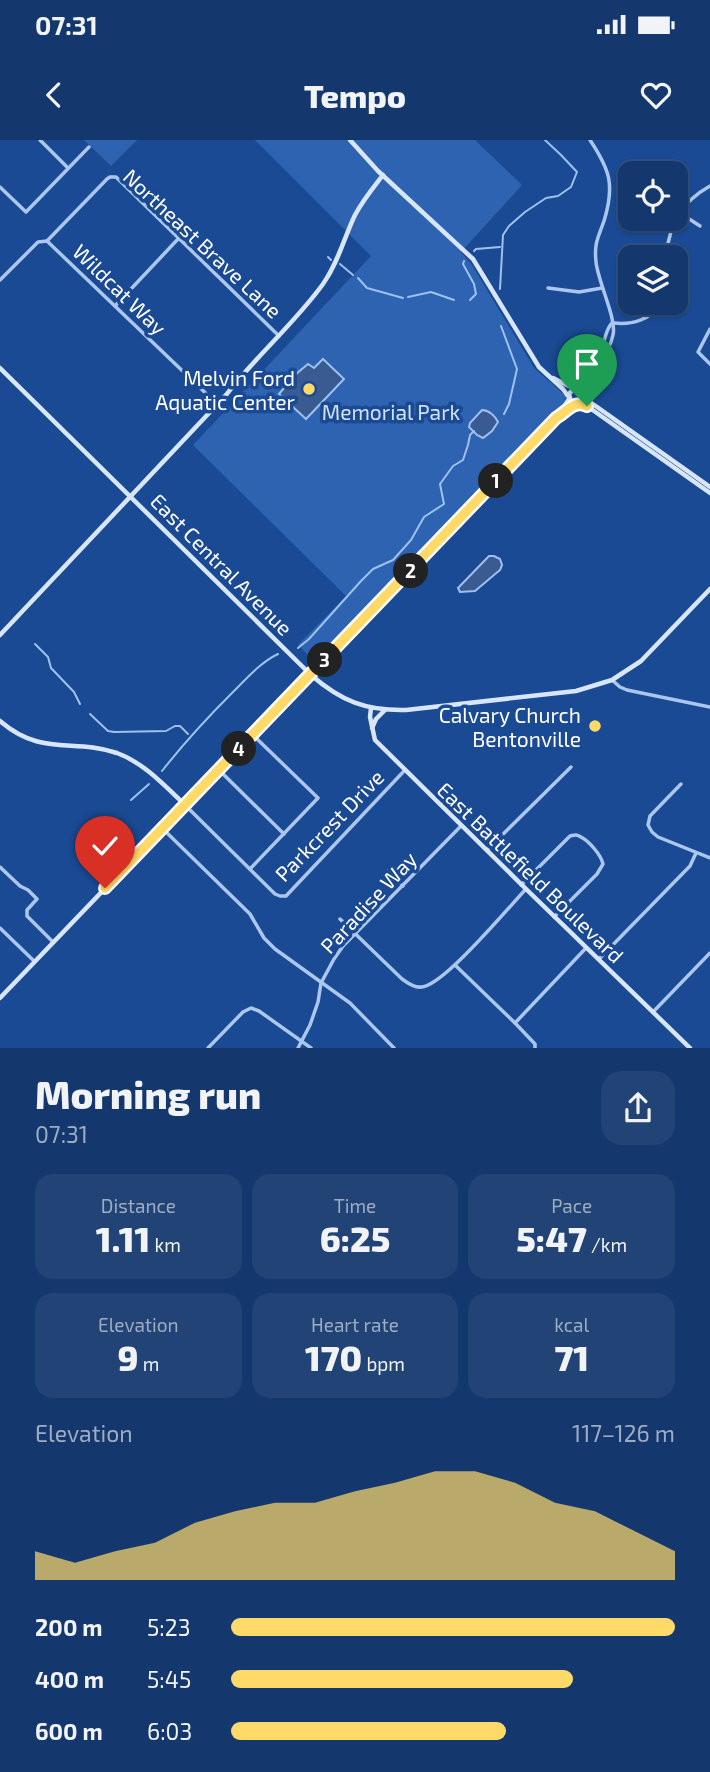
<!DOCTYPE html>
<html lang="en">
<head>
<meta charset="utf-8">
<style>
	body { margin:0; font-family:"Exo 2",sans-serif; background:#214376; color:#f1f3f6; height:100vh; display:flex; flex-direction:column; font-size:26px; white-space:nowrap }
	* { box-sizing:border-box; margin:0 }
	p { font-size:23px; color:#9dacc2 }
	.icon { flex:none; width:38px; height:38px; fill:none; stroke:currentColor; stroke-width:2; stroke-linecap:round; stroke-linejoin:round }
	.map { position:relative; height:908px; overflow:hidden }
	.drawer { display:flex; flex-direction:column; background:#14386e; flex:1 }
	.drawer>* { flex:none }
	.tools { position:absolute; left:618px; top:21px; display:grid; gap:14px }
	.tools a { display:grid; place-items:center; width:70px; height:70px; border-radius:14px; background:#14386e; box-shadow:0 2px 5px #0004,0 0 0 2px #335281; font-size:35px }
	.pin { position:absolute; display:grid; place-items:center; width:60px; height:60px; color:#fff; margin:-72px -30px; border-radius:50% 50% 50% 0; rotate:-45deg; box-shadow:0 0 7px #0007 }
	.pin .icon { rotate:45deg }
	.km { position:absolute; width:35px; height:35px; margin:-18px; border-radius:50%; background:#222; color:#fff; font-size:19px; line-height:35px; text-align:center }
	.round { display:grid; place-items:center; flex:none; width:74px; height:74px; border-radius:21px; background:#214376 }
	.summary { display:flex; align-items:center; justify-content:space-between; height:119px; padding:0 35px }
	h1 { font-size:38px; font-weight:800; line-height:52px }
	.figures { display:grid; grid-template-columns:repeat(3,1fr); gap:10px; height:119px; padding:7px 35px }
	.figures div { display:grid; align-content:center; border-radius:18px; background:#214376; text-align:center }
	.figures b { font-size:35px; font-weight:800 }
	.figures small { font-size:19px; font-weight:400 }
	.figures p { font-size:19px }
	.chart { height:196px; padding:14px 35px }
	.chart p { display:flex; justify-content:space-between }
	.chart svg { width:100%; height:126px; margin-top:7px; fill:#ffda69; opacity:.7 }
	ul { padding:0 35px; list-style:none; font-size:23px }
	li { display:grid; grid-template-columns:112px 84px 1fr; align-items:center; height:52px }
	li i { height:18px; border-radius:9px; background:#ffda69 }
	.status { display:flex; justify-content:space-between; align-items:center; height:49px; padding:0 35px; background:#14386e; direction:ltr }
	.status svg { height:19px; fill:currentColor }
	header { display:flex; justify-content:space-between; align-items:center; height:91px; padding:0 35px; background:#14386e; font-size:32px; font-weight:800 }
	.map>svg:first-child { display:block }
	.green { fill:#2d63b1 }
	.water { fill:#395b91; stroke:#9ec1f1; stroke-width:2 }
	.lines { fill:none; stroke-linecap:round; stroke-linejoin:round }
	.stream { stroke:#9ec1f1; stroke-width:2 }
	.street { stroke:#abc7ef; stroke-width:3.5 }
	.secondary { stroke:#d8e6fb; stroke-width:4.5 }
	.route-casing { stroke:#fff; stroke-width:14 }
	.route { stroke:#ffda69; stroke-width:9 }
	.poi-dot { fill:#ffda69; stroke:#1a4a93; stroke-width:2.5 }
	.labels { text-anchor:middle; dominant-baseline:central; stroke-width:7; stroke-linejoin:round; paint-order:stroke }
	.street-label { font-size:21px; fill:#fff; stroke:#1a4a93 }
	.poi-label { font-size:21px; fill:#fff; stroke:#1a4a93; text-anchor:end }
	.park-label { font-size:21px; fill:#d1e2fb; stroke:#1a4a93 }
</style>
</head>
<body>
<div class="status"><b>07:31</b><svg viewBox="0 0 49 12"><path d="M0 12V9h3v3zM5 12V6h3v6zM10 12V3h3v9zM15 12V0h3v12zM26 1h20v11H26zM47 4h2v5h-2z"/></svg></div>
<header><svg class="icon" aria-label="back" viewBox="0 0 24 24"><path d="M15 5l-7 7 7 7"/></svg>Tempo<svg class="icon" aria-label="heart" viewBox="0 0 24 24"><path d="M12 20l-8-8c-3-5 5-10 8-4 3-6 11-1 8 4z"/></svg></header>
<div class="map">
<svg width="710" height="908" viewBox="0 0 710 908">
	<rect width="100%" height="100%" fill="#1a4a93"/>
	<g class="green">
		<path d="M84,0H137L111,26Z"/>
		<path d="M255,0H475L522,45L461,112L472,125L534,228L566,256L564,265L316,523L298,505L346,456L193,305L371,116Z"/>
	</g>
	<g class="water">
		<path d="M323,219L344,239L306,279L279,254L296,234L308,224L314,228Z"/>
		<path d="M482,270C489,270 495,276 498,282L492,291L483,298L477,295L469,287L470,283Z"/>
		<path d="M489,416H494L500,419L502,425L500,430L475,451L460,452L458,448Z"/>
	</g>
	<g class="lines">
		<g class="stream">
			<path d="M474,111L476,109L500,107"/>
			<path d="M328,117L331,120"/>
			<path d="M464,121L463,124L474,144L476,154L470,160"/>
			<path d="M340,124L353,135"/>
			<path d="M358,138L367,148L403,158"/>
			<path d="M500,149L503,95L509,86L525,72L546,58L558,56L571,47L577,32L561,15L545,0"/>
			<path d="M408,157L431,152L454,160"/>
			<path d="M501,186L517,229L509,264L504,274"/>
			<path d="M35,504L48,517L51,528L74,552L80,564"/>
			<path d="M298,508L309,499L361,441L373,429L393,420L411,400L424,377L444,364L440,344L453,326L463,320L468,305L470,295L474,291"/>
			<path d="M90,574L108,591L114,592L166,591L175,586H180L188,594"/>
			<path d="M162,631C184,603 207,578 232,553C246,539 261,522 278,514"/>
			<path d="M131,660L149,644"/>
		</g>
		<g class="street">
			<path d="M40,0L68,28"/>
			<path d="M0,47L26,72L89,7"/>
			<path d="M680,73L700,86"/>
			<path d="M47,101L107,39L110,37H116L279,196"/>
			<path d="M666,117C669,85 681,62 710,46"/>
			<path d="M0,140L38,102L47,101L217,264"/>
			<path d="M548,148L579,152L602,148"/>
			<path d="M115,166L178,99"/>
			<path d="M614,183C631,185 652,180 659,163"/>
			<path d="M710,189L698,212L710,224"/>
			<path d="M577,248C586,238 595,226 600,215C605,204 604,191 612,183"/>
			<path d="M584,253C589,232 609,216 613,195C617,179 598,142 596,122C594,103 598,98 604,81C615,45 610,30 590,0"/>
			<path d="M612,540L620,547L627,550L710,567"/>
			<path d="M219,630L284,694"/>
			<path d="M681,644L650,676L648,685L652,692L658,697L710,718"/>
			<path d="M185,665L275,754L280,756H286L405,630"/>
			<path d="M162,688L250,774L264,798L275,809L350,863L394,908"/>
			<path d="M487,710L571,627"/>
			<path d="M0,727L20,746L28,750L37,759L27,770V776L53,802"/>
			<path d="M250,729L318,658L253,595"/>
			<path d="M389,730L403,746"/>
			<path d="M521,745L570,696C575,695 576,694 581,697C590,702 601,715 603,724L597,734L554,777"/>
			<path d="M340,779L402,839C408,843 414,848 422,847C444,845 508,768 526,749"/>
			<path d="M0,788L34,821"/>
			<path d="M599,819L690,726L696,713"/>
			<path d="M455,825L515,883L535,904V908"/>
			<path d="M653,872L710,813"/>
			<path d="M515,883L586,808"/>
			<path d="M208,908L243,872L251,868L259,871L311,908"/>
			<path d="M298,908L310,885L318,862L321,843L334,819L343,806L461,686"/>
		</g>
		<g class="secondary">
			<path d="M350,0L378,31L473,119L539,227L563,249L568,256"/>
			<path d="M0,228L311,535C341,561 366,571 406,570L576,551L612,540L641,521L710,449"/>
			<path d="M553,238L573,248"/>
			<path d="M585,255L590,262L710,347"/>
			<path d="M578,264L584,258V253L580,249L574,248L569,254L571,262L587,266L710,353"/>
			<path d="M557,278L569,259"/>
			<path d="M0,495L226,255C256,216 294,184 323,144C338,123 344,98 355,75C363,60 373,48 383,35"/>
			<path d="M371,568L370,577L375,600L526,749L690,908"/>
			<path d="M0,581C42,617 72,598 117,613C144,623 164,645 185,665"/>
			<path d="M372,588L376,579L385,570"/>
			<path d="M0,858L556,278L575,264"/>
		</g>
	</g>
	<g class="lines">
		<defs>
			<path id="route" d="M105,748L556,278C568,271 573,260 587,266"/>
		</defs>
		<use href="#route" class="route-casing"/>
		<use href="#route" class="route"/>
	</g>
	<g class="poi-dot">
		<circle cx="309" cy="249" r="7"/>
		<circle cx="595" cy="586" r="7"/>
	</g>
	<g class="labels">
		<g class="street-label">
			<text transform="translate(203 103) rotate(43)">Northeast Brave Lane</text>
			<text transform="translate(120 149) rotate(44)">Wildcat Way</text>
			<text transform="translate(222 424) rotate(45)">East Central Avenue</text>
			<text transform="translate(329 685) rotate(-46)">Parkcrest Drive</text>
			<text transform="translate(531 732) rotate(44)">East Battlefield Boulevard</text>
			<text transform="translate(368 762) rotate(-47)">Paradise Way</text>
		</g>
		<g class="poi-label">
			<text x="295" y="237">Melvin Ford<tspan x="295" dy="24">Aquatic Center</tspan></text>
			<text x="581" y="574">Calvary Church<tspan x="581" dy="24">Bentonville</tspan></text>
		</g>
		<g class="park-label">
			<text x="391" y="271">Memorial Park</text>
		</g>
	</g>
</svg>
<div class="tools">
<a><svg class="icon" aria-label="locate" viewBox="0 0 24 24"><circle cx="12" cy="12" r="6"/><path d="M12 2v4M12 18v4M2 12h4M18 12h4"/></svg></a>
<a><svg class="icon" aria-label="layers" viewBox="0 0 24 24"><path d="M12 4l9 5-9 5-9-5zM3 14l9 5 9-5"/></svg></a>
</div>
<div class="pin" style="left:587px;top:266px;background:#1e9e55"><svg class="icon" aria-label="arrive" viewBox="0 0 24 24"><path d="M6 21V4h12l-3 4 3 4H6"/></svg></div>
<div class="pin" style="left:105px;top:748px;background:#d93025"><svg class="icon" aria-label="check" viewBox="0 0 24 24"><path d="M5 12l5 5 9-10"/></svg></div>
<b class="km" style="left:496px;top:341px">1</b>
<b class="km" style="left:411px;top:431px">2</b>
<b class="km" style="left:325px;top:520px">3</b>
<b class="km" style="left:239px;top:609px">4</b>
</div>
<section class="drawer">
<div class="summary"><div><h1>Morning run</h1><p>07:31</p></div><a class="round"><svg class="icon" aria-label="share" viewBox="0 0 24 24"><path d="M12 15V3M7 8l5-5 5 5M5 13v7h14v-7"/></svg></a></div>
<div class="figures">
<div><p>Distance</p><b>1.11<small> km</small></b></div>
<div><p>Time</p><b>6:25</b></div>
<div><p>Pace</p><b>5:47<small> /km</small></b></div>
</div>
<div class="figures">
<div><p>Elevation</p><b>9<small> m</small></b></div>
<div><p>Heart rate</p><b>170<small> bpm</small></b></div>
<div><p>kcal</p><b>71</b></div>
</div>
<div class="chart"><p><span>Elevation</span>117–126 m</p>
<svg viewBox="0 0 160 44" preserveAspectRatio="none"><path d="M0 44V34L10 38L20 34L30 31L40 24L50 20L60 17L70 17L80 13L90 10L100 6L110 6L120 10L130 17L140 20L150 27L160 34V44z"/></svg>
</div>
<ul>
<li><b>200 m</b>5:23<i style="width:100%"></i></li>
<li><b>400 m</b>5:45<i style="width:77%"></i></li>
<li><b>600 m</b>6:03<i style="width:62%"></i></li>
</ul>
</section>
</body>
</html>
